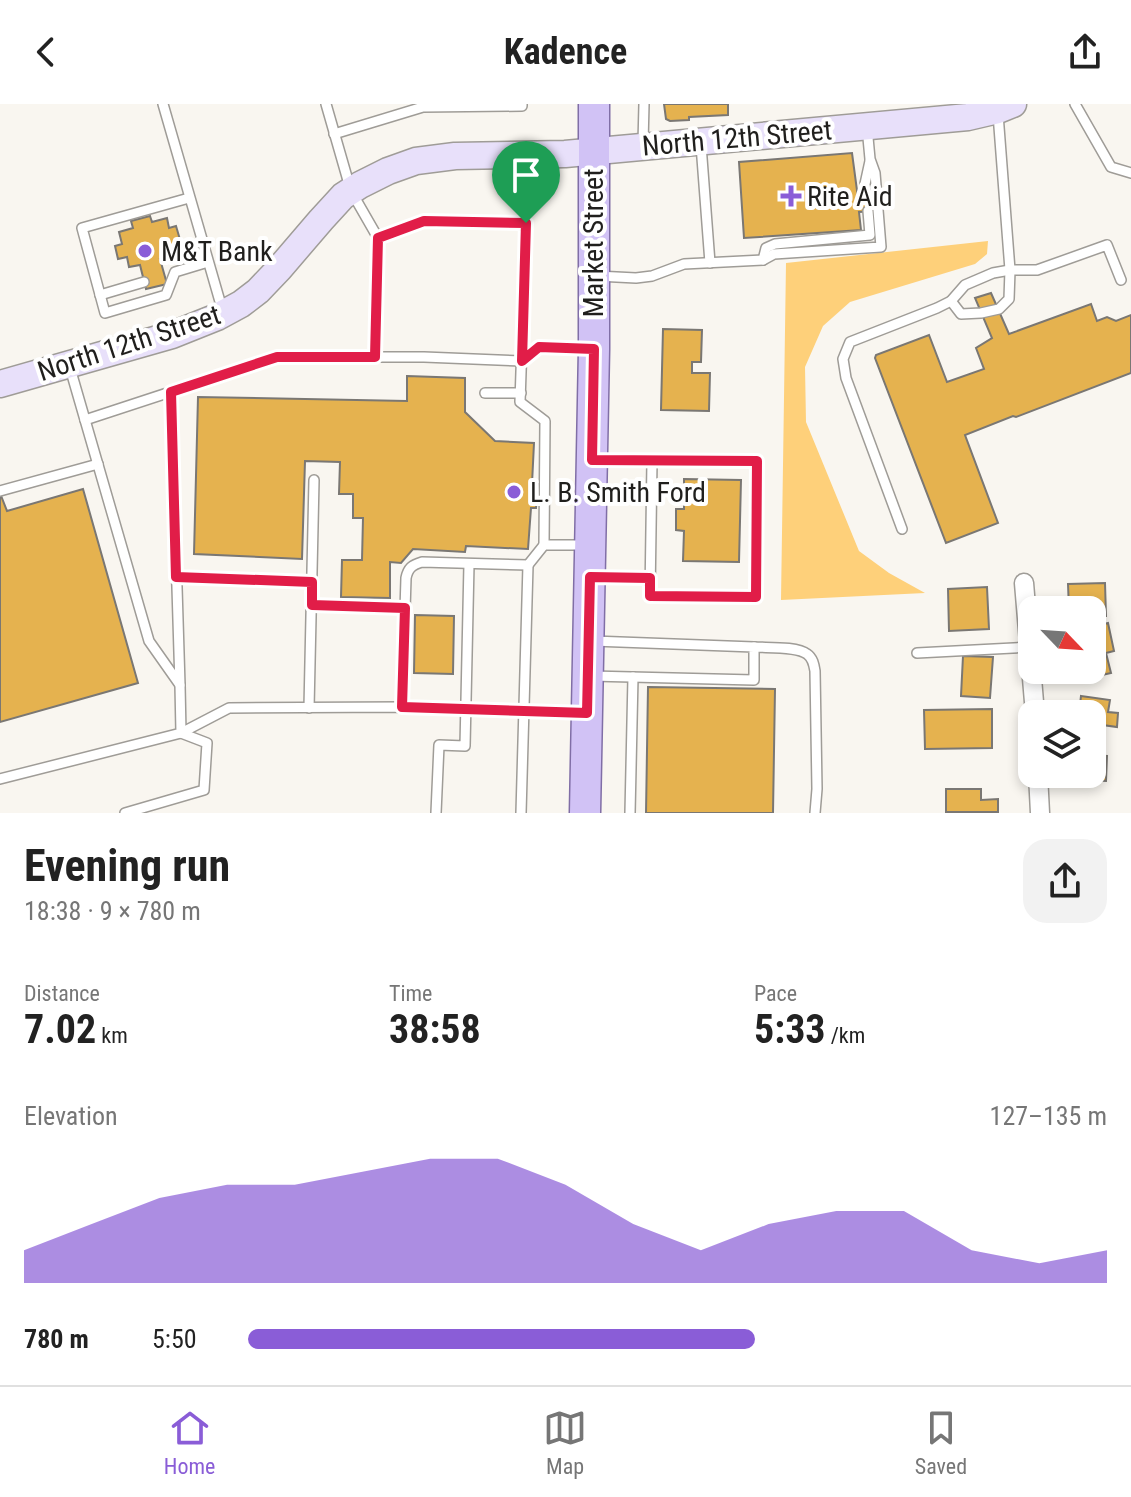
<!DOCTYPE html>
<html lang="en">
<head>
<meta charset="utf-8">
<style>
	body { margin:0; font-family:"Roboto Condensed",sans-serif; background:#f2f2f2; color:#222; height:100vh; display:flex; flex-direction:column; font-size:30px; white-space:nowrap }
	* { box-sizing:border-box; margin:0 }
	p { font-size:26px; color:#767676 }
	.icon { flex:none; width:44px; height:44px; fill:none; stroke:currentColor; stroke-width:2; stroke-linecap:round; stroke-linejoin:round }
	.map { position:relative; height:709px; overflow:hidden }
	.details { display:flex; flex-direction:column; background:#fff; flex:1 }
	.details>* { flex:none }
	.needle { width:52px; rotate:115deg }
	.controls { position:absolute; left:1018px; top:492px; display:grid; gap:16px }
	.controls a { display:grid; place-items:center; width:88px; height:88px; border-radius:16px; background:#fff; box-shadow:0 4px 12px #0003; font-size:40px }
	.pin { position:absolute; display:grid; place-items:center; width:68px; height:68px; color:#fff; margin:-82px -34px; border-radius:50% 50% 50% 0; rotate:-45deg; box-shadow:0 0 8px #0007 }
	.pin .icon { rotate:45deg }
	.round { display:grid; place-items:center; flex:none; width:84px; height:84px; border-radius:24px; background:#f2f2f2 }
	.head { display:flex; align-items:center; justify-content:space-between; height:136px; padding:0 24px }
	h1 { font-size:44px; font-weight:700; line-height:60px }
	.figures { display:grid; grid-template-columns:repeat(3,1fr); gap:12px; height:136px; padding:8px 24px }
	.figures div { display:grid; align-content:center }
	.figures b { font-size:40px; font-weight:700 }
	.figures small { font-size:22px; font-weight:400 }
	.figures p { font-size:22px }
	.chart { height:224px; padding:16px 24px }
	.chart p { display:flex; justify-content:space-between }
	.chart svg { width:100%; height:144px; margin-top:8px; fill:#8a5dd7; opacity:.7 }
	ul { padding:0 24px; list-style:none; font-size:26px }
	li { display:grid; grid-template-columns:128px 96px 1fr; align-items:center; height:60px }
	li i { height:20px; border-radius:10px; background:#8a5dd7 }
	header { display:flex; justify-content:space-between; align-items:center; height:104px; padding:0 24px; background:#fff; font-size:36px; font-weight:700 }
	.tab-bar { display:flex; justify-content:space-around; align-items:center; height:112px; border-top:2px solid #e0e0e0; background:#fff; font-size:22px; color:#767676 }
	.tab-bar a { display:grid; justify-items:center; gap:4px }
	.tab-bar .current { color:#8a5dd7 }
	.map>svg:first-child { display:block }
	.green { fill:#fed07a }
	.building { fill:#e5b24f; stroke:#7a7773; stroke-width:2 }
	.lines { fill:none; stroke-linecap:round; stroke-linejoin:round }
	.service-casing { stroke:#9f9c97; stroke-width:12 }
	.minor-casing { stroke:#9f9c97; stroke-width:21 }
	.secondary-casing { stroke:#9f9c97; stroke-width:29 }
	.primary-casing { stroke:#806ea6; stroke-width:33 }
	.service { stroke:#fff; stroke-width:9 }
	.minor { stroke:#fff; stroke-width:18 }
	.secondary { stroke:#e8e0fa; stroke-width:26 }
	.primary { stroke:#d1c2f5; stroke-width:30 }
	.route-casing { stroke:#fff; stroke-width:16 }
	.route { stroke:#e11d48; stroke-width:10 }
	.poi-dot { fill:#8a5dd7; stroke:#fff; stroke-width:3 }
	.labels { text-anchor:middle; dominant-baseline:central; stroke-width:8; stroke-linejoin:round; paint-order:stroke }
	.street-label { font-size:28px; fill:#201f1d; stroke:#fff }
	.poi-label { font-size:28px; fill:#201f1d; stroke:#fff; text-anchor:start }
</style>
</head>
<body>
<header><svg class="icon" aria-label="back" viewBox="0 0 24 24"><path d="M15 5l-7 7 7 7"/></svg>Kadence<svg class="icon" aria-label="share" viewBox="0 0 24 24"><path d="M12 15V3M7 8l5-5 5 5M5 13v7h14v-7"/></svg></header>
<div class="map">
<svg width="1131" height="709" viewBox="0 0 1131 709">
	<rect width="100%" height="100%" fill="#f9f6f0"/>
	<path class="green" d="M988,137L987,150L975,160L850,198L823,222L805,263L806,318L859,447L889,469L925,489L781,496L786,159Z"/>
	<g class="building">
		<path d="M664,0H728V11L689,13V16L670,17L666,15Z"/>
		<path d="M852,49L858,94L874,93L875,107L859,108L861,126L744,134L739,58Z"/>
		<path d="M150,112L152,118L167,114L169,124L176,122L181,139L173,141L175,151L160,155L167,180L146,185L140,161L129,163L127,153L118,155L115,142L122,140L119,128L133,124L131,117Z"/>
		<path d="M991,189L1009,230L1091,200L1097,217L1107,213L1116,217L1131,211V269L1016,313L1013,312L965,331L998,419L946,439L875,254L876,251L929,231L947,278L984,265L976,244L992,234L975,194Z"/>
		<path d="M663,225L702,226L701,258H692V269H710L709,307L661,306Z"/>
		<path d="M407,272L465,274V308L495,337L534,339L532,380H538L536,404H531L528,445L466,442L465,448L413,445L401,459L390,458V494L341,493L342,456H362L363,414H353V390H339L340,358L305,357L302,455L194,450L198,293L407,297Z"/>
		<path d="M684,375L741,376L739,458L683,457L684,427L676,426V405H684Z"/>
		<path d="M83,385L138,579L0,618V389L7,407Z"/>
		<path d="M1105,479L1106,512H1092V506H1069L1068,480Z"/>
		<path d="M987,483L989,525L949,527L948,485Z"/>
		<path d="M415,511L454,512L453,570L414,569Z"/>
		<path d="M1108,519L1114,547L1106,549L1111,569L1084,575L1082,566H1092V523Z"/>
		<path d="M963,552L993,553L990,594L961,592Z"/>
		<path d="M648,583L775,585L773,709H646Z"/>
		<path d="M1081,592L1110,596L1108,608L1118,609L1117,623L1095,620L1094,631H1092V610H1079Z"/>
		<path d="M992,605V644L925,645L924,606Z"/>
		<path d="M1092,651L1107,652L1106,677L1083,676V670H1092Z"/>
		<path d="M946,685H981V696L998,695V708H946Z"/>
	</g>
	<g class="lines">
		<defs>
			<g id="service">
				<path d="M163,0L223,208"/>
				<path d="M326,0L351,87L378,134"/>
				<path d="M1075,0L1111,63L1131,69"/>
				<path d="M334,30L423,3L522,2V0"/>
				<path d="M643,39L644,0"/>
				<path d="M701,41L710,159"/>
				<path d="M866,93L865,80L870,57"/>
				<path d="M189,94L82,124L105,209L166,191L175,168L208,158"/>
				<path d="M763,156L766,144L775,140L870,131L868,107"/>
				<path d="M597,172L636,174L652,172L684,160L763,156L774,150L881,143L875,69L870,55L867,23"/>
				<path d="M100,191L144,178"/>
				<path d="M951,197L961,210L981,209L999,205L1009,195L1010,166H1037L1107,141L1121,176"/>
				<path d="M375,253L378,134L424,117L526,119L520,298L545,317L544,441"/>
				<path d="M171,288L180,581"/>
				<path d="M485,289H521"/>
				<path d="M85,316L277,253H424L522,257L539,243L591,245"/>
				<path d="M595,356L757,357L756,493L650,492L652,357"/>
				<path d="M0,387L98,360"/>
				<path d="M902,425L846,274L843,255L850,238L937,204L951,197L965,181L993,169L1010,166L998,10"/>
				<path d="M176,473L312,478"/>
				<path d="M593,473L650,474"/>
				<path d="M312,501L405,504"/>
				<path d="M754,543C767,544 797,542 807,550C813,554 814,561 815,567L817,685L815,709"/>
				<path d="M917,549L1030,543"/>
				<path d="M591,572L754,576V543L593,537"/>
				<path d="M402,603L406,474C408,464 412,461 422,458L528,461L544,441H587"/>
				<path d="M309,604L314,376"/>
				<path d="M181,629L229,604L402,603L584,609"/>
				<path d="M0,675L181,629L180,581L149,537L70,264"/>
				<path d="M125,709L204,686L207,639L181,629"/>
				<path d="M436,709L439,641L465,642L469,460"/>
				<path d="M521,709L528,461"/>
				<path d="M630,709L633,573"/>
			</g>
			<g id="minor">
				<path d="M1024,479L1035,610"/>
				<path d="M1038,670L1040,709"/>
			</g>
			<path id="secondary" d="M0,280L172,231L217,213L241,200L258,187L279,165L321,116L343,92L360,81L388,67L416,57L455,52L565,50L968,13L998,6L1013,0"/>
			<path id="primary" d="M585,709L594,245V0"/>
		</defs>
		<use href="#service" class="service-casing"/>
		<use href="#minor" class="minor-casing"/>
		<use href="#secondary" class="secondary-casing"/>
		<use href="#primary" class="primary-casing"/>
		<use href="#service" class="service"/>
		<use href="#minor" class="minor"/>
		<use href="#secondary" class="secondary"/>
		<use href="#primary" class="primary"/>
	</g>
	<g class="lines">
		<defs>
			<path id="route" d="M424,117L526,119L522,257L539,243L594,245L592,356L757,357L756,493L650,492V474L590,473L587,609L402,603L405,504L312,501V478L176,473L171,288L277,253H375L378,134Z"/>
		</defs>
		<use href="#route" class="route-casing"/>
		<use href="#route" class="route"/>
	</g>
	<g class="poi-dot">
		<path d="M787 80h8v8h8v8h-8v8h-8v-8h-8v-8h8z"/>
		<circle cx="145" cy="147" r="8"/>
		<circle cx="514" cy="388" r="8"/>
	</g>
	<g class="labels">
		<g class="street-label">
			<text transform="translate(737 34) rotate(-5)">North 12th Street</text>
			<text transform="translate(593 139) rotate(-90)">Market Street</text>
			<text transform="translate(129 239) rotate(-18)">North 12th Street</text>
		</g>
		<g class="poi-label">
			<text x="807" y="92">Rite Aid</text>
			<text x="161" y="147">M&amp;T Bank</text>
			<text x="530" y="388">L. B. Smith Ford</text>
		</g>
	</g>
</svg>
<div class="controls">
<a><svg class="needle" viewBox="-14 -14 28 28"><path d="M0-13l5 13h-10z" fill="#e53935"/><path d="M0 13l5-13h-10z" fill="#767676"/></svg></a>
<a><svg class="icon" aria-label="layers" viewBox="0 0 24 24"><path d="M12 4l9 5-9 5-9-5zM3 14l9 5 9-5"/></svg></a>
</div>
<div class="pin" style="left:526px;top:119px;background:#1e9e55"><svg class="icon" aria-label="arrive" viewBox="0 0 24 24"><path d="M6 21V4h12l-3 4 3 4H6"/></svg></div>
</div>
<section class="details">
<div class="head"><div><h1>Evening run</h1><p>18:38 · 9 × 780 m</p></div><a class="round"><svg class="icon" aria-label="share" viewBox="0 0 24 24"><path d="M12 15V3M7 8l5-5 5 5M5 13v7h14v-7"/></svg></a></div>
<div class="figures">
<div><p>Distance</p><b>7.02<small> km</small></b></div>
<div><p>Time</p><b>38:58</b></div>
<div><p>Pace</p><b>5:33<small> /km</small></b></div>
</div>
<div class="chart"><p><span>Elevation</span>127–135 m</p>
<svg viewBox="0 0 160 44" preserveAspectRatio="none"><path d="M0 44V34L10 26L20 18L30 14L40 14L50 10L60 6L70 6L80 14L90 26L100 34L110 26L120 22L130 22L140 34L150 38L160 34V44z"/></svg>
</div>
<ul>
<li><b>780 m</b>5:50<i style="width:59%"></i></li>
</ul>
</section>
<nav class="tab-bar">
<a class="current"><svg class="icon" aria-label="home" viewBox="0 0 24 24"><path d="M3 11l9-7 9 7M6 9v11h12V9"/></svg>Home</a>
<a><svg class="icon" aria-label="map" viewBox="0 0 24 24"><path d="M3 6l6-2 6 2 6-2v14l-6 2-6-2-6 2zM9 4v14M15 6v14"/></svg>Map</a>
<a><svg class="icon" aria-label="saved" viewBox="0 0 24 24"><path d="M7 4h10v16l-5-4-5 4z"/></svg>Saved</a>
</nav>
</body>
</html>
